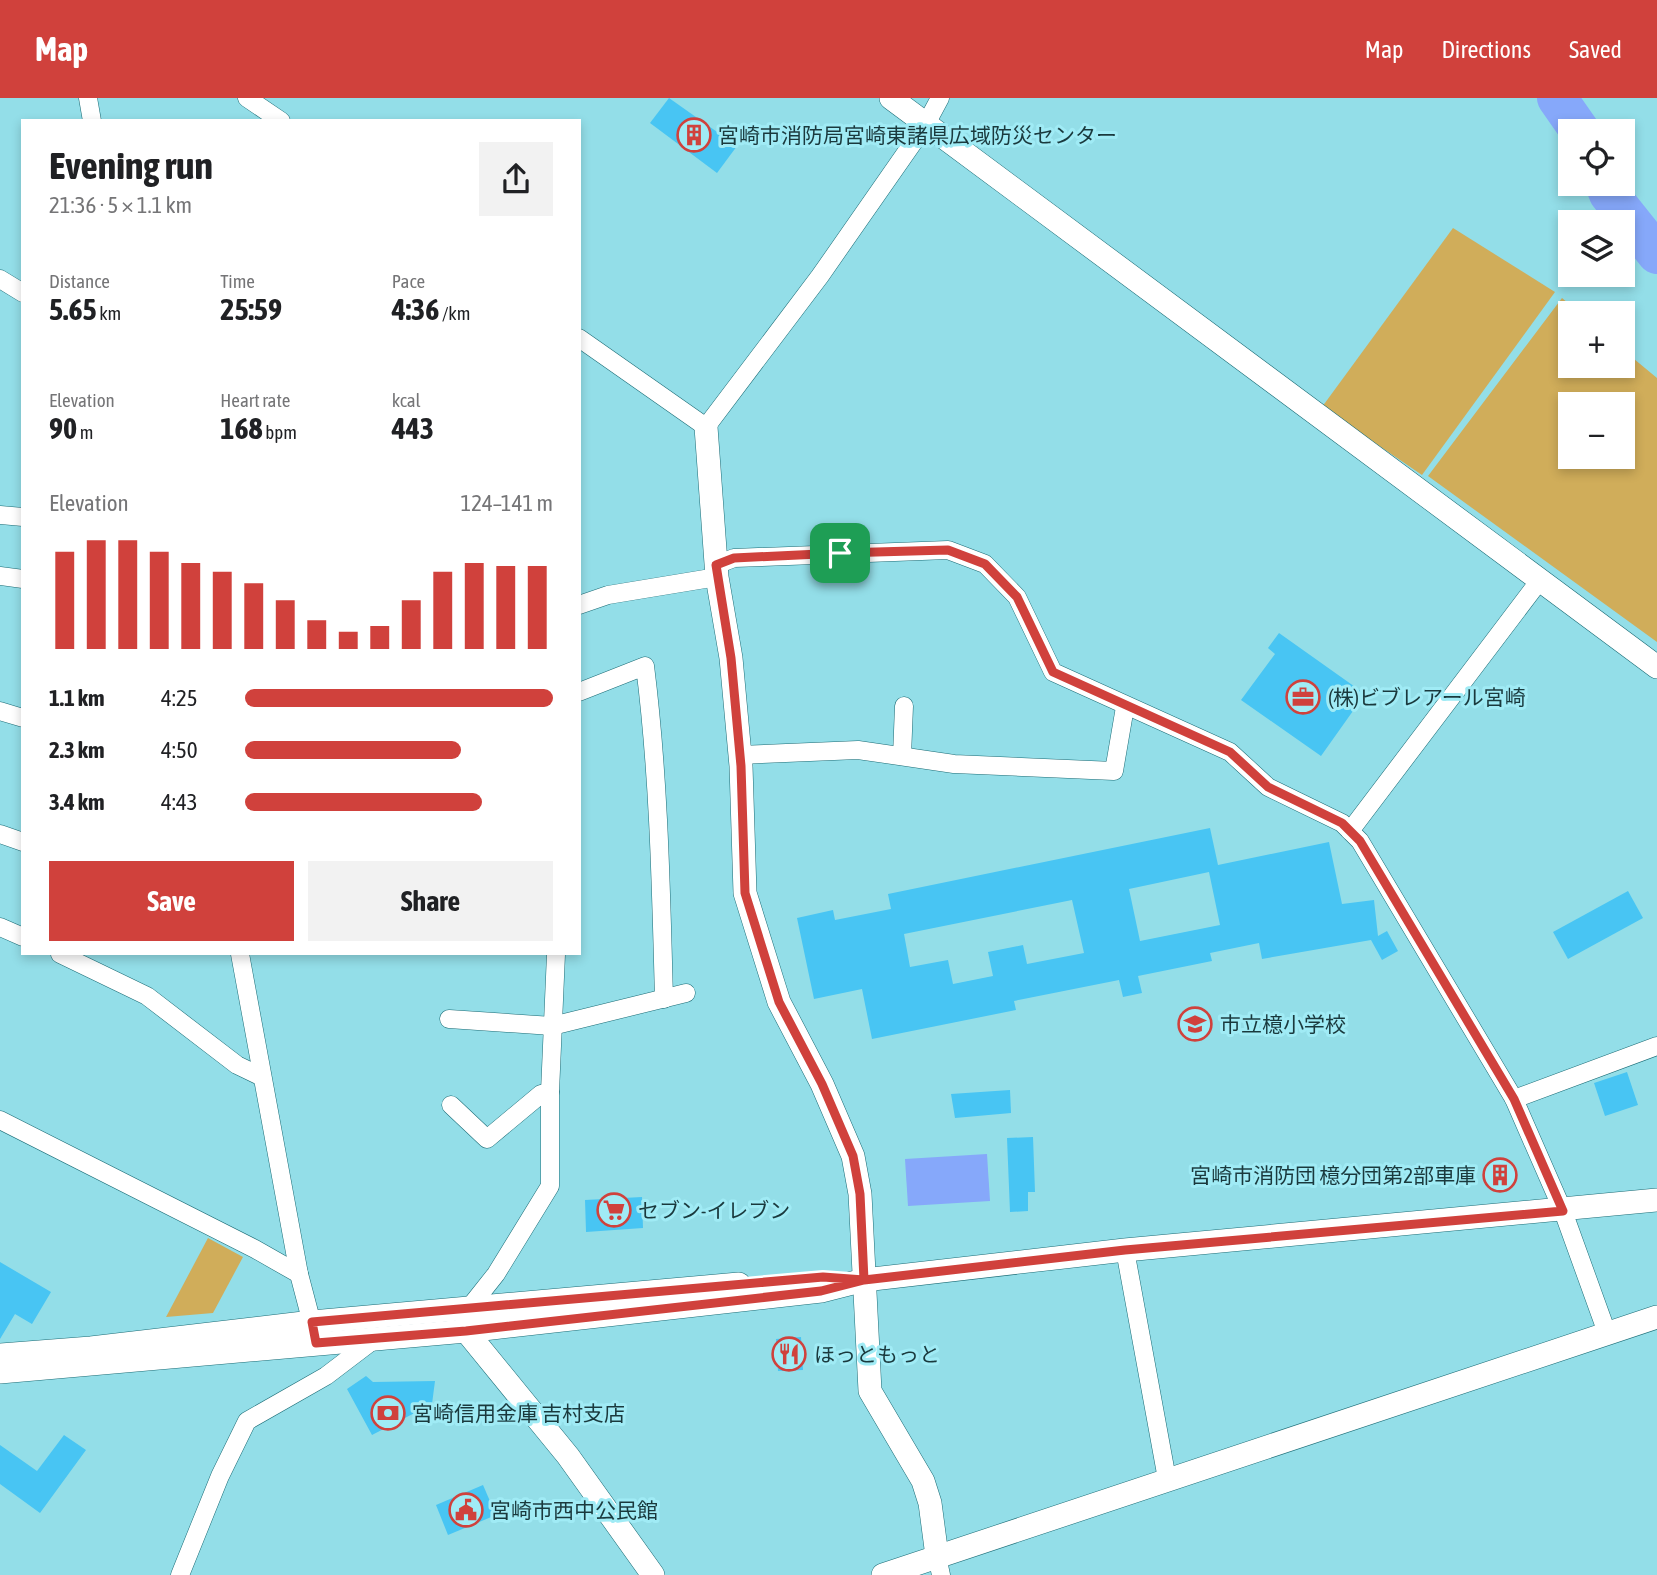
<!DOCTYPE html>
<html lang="en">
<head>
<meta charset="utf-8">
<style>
	body { margin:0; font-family:"Asap Condensed","Noto Sans JP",sans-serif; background:#f2f2f2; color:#202124; height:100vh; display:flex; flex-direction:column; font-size:26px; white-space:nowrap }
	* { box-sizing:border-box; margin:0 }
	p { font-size:23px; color:#757577 }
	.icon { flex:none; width:38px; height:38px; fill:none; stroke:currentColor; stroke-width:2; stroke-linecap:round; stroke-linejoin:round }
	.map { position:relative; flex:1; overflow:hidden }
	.drawer { position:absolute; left:21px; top:21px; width:560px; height:836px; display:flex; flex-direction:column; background:#fff; border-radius:0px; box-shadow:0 4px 10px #0003 }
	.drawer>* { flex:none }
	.fabs { position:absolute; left:1558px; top:21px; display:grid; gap:14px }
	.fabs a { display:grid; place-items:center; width:77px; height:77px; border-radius:0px; background:#fff; box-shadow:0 4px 10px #0003; font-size:35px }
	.pin { position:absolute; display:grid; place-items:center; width:60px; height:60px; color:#fff; margin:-30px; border-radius:14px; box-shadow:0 4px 10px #0006 }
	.round { display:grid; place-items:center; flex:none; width:74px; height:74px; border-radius:0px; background:#f2f2f2 }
	.headline { display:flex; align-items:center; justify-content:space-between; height:119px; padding:0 28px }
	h1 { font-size:38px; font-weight:700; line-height:52px }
	.stats { display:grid; grid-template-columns:repeat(3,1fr); gap:10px; height:119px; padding:7px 28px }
	.stats div { display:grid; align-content:center }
	.stats b { font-size:30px; font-weight:700 }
	.stats small { font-size:19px; font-weight:400 }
	.stats p { font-size:19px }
	.chart { height:196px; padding:14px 28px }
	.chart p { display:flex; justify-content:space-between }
	.chart svg { width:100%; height:126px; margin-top:7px; stroke:#d0413c; stroke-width:6 }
	.cta { display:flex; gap:14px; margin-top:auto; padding:14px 28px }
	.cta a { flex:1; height:80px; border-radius:0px; background:#d0413c; color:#fff; font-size:28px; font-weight:700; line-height:80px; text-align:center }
	.cta a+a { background:#f2f2f2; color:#202124 }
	ul { padding:0 28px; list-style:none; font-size:23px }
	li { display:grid; grid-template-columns:112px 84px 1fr; align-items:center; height:52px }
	li i { height:18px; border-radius:9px; background:#d0413c }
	header { display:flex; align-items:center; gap:42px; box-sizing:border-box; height:98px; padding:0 35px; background:#d0413c; color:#fff }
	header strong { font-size:33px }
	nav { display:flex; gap:38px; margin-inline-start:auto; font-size:24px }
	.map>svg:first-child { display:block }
	.green { fill:#d0ad5a; fill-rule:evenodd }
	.water { fill:#86a8fa }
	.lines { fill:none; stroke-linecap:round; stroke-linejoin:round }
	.river { stroke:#86a8fa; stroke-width:40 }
	.building { fill:#48c5f3; fill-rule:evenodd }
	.minor-casing { stroke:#1b6c76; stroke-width:19 }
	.tertiary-casing { stroke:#1b6c76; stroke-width:24 }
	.minor { stroke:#fff; stroke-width:18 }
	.tertiary { stroke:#fff; stroke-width:23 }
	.route-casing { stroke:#fff; stroke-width:14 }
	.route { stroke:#d0413c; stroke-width:9 }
	.labels { text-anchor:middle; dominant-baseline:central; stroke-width:6; stroke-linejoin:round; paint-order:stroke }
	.poi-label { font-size:21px; fill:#1a393d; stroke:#a0ebf5; text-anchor:start }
</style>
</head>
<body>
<header>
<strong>Map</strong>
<nav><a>Map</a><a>Directions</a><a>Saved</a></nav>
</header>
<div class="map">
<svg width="1657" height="1477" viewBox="0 0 1657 1477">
	<rect width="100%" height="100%" fill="#93dee8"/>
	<g class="green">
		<path d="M1453,130L1555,194L1422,377L1322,309Z"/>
		<path d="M1562,200L1580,215H1570V268H1622V251L1657,280V544L1428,378ZM1622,306V359H1570V306Z"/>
		<path d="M208,1140L243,1159L213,1215L166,1219Z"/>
	</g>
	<path class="water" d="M987,1056L990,1103L908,1108L905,1061Z"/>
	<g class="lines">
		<g class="river">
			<path d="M1557,0L1580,33"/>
			<path d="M1605,86L1609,96L1657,156"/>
		</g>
	</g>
	<g class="building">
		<path d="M669,0L737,48L717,75L650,25Z"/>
		<path d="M1279,535L1365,596L1321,658L1241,602L1275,556L1268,550Z"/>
		<path d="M1210,730L1218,767L1329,744L1342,806L1374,802L1378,838L1387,833L1398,853L1382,862L1371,842L1262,861L1259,845L1210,855L1212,863L1138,878L1142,895L1123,899L1119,882L1014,903L1016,912L872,941L862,891L814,901L797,820L833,812L835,822L891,811L888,796ZM1209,774L1220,827L1140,843L1129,791ZM1072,802L1084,855L1027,866L1023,847L988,854L993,878L953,886L948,862L910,869L904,836Z"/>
		<path d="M1628,793L1643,820L1568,861L1553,834Z"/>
		<path d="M1627,974L1638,1007L1605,1018L1594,985Z"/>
		<path d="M1010,992L1011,1015L955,1020L951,996Z"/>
		<path d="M1033,1039L1035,1094H1028V1113L1010,1114L1007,1040Z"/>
		<path d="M642,1099L643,1130L586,1134L585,1102Z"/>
		<path d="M0,1164L51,1194L32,1226L15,1216L0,1241Z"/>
		<path d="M801,1239L803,1272L778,1273L776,1241Z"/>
		<path d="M366,1278L373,1284L435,1283L432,1306L372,1337L347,1291Z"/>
		<path d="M64,1337L86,1352L40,1415L0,1386V1347L37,1373Z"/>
		<path d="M483,1387L496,1417L448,1437L436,1407Z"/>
	</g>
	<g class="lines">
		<defs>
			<g id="minor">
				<path d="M88,0L92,23"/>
				<path d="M247,0L281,23"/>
				<path d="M0,181L23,195"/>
				<path d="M579,240L706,329L820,178L926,26L940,0"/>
				<path d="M0,417L23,419"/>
				<path d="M716,467L734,460L948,452L985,466L1017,499L1053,574L1230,654L1268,689L1342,725L1360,743L1514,1001L1563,1113L1607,1235"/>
				<path d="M0,478L23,481"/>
				<path d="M579,507L608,497L717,479"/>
				<path d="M579,594L645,568C659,679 661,790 664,901"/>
				<path d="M0,613L23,620"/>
				<path d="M740,657L858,652L954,666L1114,673L1125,609"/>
				<path d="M902,658L904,608"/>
				<path d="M1350,733L1540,482"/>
				<path d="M0,736L23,744"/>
				<path d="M0,829L23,839"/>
				<path d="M60,856L147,898L237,967L262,979"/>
				<path d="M240,856L299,1176L314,1233"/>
				<path d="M449,921L552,928L686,895"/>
				<path d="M1514,1001L1657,948"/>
				<path d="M451,1007L487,1041L541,996L550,994"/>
				<path d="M0,1022L255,1151L299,1176"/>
				<path d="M1125,1152L1167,1381"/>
				<path d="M469,1210L496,1176L550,1088V994L556,856"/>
				<path d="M937,1458L941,1477"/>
				<path d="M180,1477L220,1378L247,1323L326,1278L376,1240"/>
			</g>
			<g id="tertiary">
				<path d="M891,0L1657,569"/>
				<path d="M706,329L717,479L731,560L741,668L745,795L779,904L822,986L853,1058L860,1096L870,1293L923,1383L930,1405L937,1458"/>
				<path d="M467,1223L466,1233L568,1358L653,1477"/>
				<path d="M0,1257L91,1250L312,1224L739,1186"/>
				<path d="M0,1274L466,1233L821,1193L864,1182L1125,1152L1657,1102"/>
				<path d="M883,1477L1657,1219"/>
			</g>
		</defs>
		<use href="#minor" class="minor-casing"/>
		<use href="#tertiary" class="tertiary-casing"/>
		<use href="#minor" class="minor"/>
		<use href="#tertiary" class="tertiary"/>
	</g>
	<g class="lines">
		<defs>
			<path id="route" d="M840,455L734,460L716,467L731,560L741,668L745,795L779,904L822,986L853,1058L860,1096L864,1182L823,1179L312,1224L316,1245L466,1233L821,1193L864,1182L1125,1152L1563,1113L1514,1001L1360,743L1342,725L1268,689L1230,654L1053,574L1017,499L985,466L948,452L840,455"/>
		</defs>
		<use href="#route" class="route-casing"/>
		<use href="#route" class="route"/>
	</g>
	<defs>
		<symbol id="building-ring" viewBox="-11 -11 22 22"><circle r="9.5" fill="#a0ebf5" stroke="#d0413c" stroke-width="1.5"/><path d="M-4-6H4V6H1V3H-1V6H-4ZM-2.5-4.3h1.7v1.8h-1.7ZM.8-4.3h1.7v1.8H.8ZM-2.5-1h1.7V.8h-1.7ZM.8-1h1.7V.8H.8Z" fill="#d0413c"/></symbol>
		<symbol id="office-ring" viewBox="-11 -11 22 22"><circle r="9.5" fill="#a0ebf5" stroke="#d0413c" stroke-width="1.5"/><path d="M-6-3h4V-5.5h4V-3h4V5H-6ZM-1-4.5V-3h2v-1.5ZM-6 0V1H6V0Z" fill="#d0413c"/></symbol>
		<symbol id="school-ring" viewBox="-11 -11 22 22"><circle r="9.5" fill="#a0ebf5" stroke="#d0413c" stroke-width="1.5"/><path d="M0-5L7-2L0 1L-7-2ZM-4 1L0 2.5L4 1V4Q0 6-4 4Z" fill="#d0413c"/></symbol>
		<symbol id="supermarket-ring" viewBox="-11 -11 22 22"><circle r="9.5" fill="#a0ebf5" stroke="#d0413c" stroke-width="1.5"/><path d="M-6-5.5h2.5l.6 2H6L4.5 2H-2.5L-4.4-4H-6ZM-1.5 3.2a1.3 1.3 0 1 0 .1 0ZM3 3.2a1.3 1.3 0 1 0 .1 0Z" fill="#d0413c"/></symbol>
		<symbol id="restaurant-ring" viewBox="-11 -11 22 22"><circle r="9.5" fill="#a0ebf5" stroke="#d0413c" stroke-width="1.5"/><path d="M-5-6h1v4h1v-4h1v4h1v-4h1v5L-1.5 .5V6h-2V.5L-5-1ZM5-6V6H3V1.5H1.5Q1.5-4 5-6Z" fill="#d0413c"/></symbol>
		<symbol id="bank-ring" viewBox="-11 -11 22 22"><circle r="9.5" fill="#a0ebf5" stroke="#d0413c" stroke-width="1.5"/><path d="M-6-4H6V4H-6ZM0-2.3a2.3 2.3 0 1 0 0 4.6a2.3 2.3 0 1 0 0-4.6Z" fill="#d0413c"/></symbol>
		<symbol id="civic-ring" viewBox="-11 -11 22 22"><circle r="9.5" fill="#a0ebf5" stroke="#d0413c" stroke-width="1.5"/><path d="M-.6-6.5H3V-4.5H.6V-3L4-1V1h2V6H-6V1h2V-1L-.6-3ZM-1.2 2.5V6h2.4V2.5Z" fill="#d0413c"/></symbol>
	</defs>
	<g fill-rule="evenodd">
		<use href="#building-ring" x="675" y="18" width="38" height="38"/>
		<use href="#office-ring" x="1284" y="580" width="38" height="38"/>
		<use href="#school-ring" x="1176" y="907" width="38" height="38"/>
		<use href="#building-ring" x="1481" y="1058" width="38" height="38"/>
		<use href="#supermarket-ring" x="595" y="1093" width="38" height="38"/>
		<use href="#restaurant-ring" x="770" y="1237" width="38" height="38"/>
		<use href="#bank-ring" x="369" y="1296" width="38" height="38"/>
		<use href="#civic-ring" x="447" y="1393" width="38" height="38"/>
	</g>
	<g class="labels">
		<g class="poi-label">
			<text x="718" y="37">宮崎市消防局宮崎東諸県広域防災センター</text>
			<text x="1328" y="599">(株)ビブレアール宮崎</text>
			<text x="1220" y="926">市立檍小学校</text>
			<text x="1476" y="1077" text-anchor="end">宮崎市消防団 檍分団第2部車庫</text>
			<text x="638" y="1112">セブン-イレブン</text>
			<text x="814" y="1256">ほっともっと</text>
			<text x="412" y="1315">宮崎信用金庫 吉村支店</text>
			<text x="490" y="1412">宮崎市西中公民館</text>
		</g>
	</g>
</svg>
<div class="fabs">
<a><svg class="icon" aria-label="locate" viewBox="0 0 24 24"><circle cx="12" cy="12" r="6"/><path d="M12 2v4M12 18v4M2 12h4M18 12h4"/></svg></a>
<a><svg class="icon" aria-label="layers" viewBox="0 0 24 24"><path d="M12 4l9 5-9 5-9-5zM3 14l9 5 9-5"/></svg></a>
<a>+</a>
<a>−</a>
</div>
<div class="pin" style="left:840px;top:455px;background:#1e9e55"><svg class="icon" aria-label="arrive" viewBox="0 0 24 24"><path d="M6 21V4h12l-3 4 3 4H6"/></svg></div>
<section class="drawer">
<div class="headline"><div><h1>Evening run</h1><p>21:36 · 5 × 1.1 km</p></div><a class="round"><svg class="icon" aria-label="share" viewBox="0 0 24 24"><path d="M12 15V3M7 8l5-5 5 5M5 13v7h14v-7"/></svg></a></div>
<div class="stats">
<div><p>Distance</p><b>5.65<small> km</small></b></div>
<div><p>Time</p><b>25:59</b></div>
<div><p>Pace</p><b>4:36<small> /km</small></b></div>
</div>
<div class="stats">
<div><p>Elevation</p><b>90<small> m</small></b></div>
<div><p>Heart rate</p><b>168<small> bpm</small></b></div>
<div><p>kcal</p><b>443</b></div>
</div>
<div class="chart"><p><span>Elevation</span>124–141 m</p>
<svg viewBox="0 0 160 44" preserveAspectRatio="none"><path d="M5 44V10M15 44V6M25 44V6M35 44V10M45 44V14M55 44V17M65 44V21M75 44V27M85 44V34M95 44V38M105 44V36M115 44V27M125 44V17M135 44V14M145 44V15M155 44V15"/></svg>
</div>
<ul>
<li><b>1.1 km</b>4:25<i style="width:100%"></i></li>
<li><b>2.3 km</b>4:50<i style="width:70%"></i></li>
<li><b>3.4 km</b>4:43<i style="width:77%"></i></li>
</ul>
<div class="cta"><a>Save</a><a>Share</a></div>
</section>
</div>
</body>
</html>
